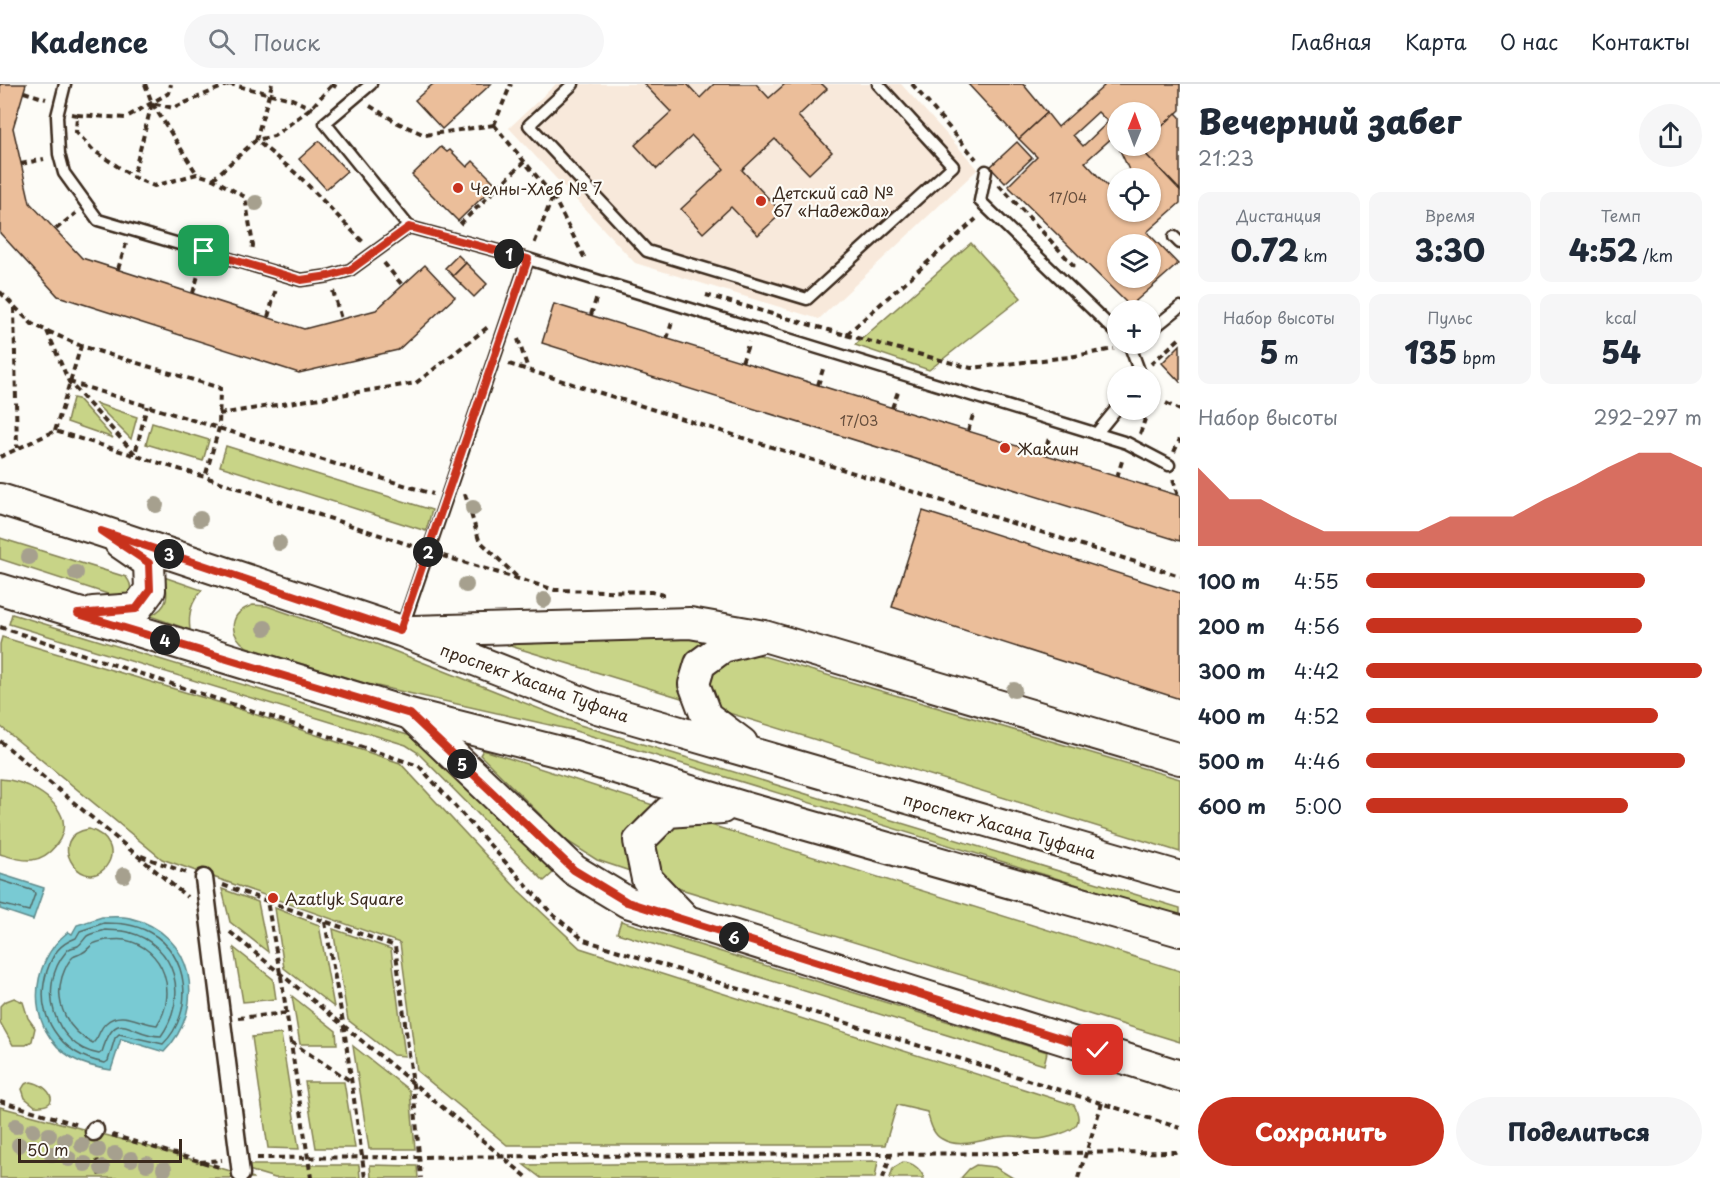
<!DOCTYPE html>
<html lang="ru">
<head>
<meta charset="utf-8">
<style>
	body { margin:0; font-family:"Playpen Sans",sans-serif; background:#f6f6f7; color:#1f2937; height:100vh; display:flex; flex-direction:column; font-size:22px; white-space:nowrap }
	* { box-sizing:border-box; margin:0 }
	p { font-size:20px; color:#747a83 }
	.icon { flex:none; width:33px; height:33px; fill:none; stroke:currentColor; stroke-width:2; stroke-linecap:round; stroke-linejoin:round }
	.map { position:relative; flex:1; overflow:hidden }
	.details { display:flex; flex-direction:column; background:#fff; width:540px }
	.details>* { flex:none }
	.needle { width:39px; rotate:1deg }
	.controls { position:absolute; left:1107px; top:18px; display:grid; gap:12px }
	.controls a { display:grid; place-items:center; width:54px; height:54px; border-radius:50%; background:#fff; box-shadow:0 2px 4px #0004; font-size:30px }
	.scale { position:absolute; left:18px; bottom:15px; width:164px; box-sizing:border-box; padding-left:6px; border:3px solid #3b2a1e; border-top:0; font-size:16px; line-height:21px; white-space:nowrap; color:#3b2a1e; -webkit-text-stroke:4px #fdfcf7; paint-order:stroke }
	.pin { position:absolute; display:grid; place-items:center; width:51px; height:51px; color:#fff; margin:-26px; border-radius:12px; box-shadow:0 3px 9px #0006 }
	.km { position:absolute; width:30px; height:30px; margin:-15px; border-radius:50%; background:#222; color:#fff; font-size:16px; line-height:30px; text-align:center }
	.round { display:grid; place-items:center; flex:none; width:63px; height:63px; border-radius:32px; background:#f6f6f7 }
	.head { display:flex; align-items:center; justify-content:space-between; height:102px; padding:0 18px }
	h1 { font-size:33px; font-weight:800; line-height:45px }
	.figures { display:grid; grid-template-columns:repeat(3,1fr); gap:9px; height:102px; padding:6px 18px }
	.figures div { display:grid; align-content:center; border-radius:12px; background:#f6f6f7; text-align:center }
	.figures b { font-size:30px; font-weight:800 }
	.figures small { font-size:16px; font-weight:400 }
	.figures p { font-size:16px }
	.chart { height:168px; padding:12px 18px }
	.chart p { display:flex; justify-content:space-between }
	.chart svg { width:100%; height:108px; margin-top:6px; fill:#c8321e; opacity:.7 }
	.action { display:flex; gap:12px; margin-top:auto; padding:12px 18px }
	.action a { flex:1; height:69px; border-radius:36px; background:#c8321e; color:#fff; font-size:24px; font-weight:800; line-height:69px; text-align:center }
	.action a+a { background:#f6f6f7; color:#1f2937 }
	ul { padding:0 18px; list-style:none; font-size:20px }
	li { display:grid; grid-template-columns:96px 72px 1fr; align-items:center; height:45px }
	li i { height:15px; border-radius:8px; background:#c8321e }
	header { display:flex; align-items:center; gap:36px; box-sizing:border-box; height:84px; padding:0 30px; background:#fff; border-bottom:2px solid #e0e1e3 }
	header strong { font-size:28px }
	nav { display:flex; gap:33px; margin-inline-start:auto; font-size:21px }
	.search { width:420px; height:54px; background:#f6f6f7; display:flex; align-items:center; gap:15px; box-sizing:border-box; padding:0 21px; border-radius:33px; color:#747a83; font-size:22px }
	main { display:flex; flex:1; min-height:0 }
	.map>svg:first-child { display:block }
	.built { fill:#f8e9db }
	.green { fill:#c8d487; stroke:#827f52; stroke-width:1.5 }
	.water { fill:#79cad3; stroke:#608a8b; stroke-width:1.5 }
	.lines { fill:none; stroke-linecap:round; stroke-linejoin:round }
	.shore { stroke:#546a66; stroke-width:1.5 }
	.building { fill:#ebbe9a; stroke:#3b2a1e; stroke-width:1.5; fill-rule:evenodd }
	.service-casing { stroke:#3b2a1e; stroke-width:15 }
	.pedestrian-casing { stroke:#3b2a1e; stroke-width:21 }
	.secondary-casing { stroke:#3b2a1e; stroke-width:34 }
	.path { stroke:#3b2a1e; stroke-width:4; stroke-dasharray:6 4.5; stroke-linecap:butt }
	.service { stroke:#fdfcf7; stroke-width:10 }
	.pedestrian { stroke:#fdfcf7; stroke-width:16 }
	.secondary { stroke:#fdfcf7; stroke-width:30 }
	.tree { fill:#a6a08e }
	.route-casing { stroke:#fff; stroke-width:12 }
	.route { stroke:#c8321e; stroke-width:8 }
	.poi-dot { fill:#c8321e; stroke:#fdfcf7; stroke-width:2 }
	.labels { text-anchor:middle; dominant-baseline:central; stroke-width:4.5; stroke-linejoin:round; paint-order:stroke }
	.number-label { font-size:14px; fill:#674f3d }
	.poi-label { font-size:16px; fill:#3b2a1e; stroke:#fdfcf7; text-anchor:start }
	.street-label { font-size:16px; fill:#3b2a1e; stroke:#fdfcf7 }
</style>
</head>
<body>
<header>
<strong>Kadence</strong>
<div class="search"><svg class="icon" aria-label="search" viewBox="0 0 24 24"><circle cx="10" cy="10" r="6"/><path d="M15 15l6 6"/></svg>Поиск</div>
<nav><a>Главная</a><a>Карта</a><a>О нас</a><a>Контакты</a></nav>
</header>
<main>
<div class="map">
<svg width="1180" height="1094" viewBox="0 0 1180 1094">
	<rect width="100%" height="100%" fill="#fdfcf7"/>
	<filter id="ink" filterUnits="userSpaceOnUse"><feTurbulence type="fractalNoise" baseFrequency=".0167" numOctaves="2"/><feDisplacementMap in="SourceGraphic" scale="12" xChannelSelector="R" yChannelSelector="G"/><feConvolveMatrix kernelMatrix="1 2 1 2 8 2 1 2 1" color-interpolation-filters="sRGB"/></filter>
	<g filter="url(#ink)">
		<path class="built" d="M556,0H901L978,85L819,235L635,179L509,44Z"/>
		<g class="green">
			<path d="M971,159L1021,214L929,286L855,261Z"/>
			<path d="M73,314L78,315L113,354L67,338Z"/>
			<path d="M95,319L137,333L131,355Z"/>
			<path d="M152,339L209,356L203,377L146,360Z"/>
			<path d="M226,362L432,426L426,447L220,382Z"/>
			<path d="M0,454L126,493C134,503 131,510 120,514L0,475Z"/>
			<path d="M164,493L202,506C191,518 188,530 190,546L150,532C169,523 169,512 164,493Z"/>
			<path d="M253,521L267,522L379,561L580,641L1180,824V832L572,646L368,600L247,563C227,549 229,529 253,521Z"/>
			<path d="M12,530L414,653L438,669L553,789L544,797L417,668L406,661L9,540Z"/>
			<path d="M673,551L705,557L688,616L507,561Z"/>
			<path d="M2,553L221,619L400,679L519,807L580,864L1074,1021C1083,1038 1077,1045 1060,1050C1053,1052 1044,1055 1037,1055C1028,1055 1019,1051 1010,1052C989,1052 962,1067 942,1055C932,1050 930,1037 927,1028L897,1021L885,1061H507L417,987L400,859L162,775L0,642V560Z"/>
			<path d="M742,566L1180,695V768L719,626L709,606V588Z"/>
			<path d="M483,666L653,721C628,741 620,755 630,787L597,776L567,757L480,671Z"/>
			<path d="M0,695C23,696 56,712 63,736C67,754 49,774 32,776C21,777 10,773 0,770Z"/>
			<path d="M688,734L1180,887V958L671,802L652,780L656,752Z"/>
			<path d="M89,745C108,751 119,768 104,785C80,809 44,752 89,745Z"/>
			<path d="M222,805L258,818L268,868L230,838Z"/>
			<path d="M275,824L319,841L334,923L284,884Z"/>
			<path d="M621,837L1047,968L1044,981L617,849Z"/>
			<path d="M333,845L391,865L405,972L393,971L348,936Z"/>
			<path d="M234,864L273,895L276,915L243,918Z"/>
			<path d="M292,912L336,947L337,960H300Z"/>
			<path d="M14,914L23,918L28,934L35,944L32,957L26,961H13L0,938V922L4,918Z"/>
			<path d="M281,950L299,1065L268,1064L252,953Z"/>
			<path d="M353,962L410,1007L415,1065H369Z"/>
			<path d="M31,998C50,1001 63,1024 35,1022L25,1014L22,1005L25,1000Z"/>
			<path d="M305,998H344L355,1064H316Z"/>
			<path d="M0,1023L143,1061L254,1094H0Z"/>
			<path d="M878,1077L875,1094H541L524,1081Z"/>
			<path d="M903,1078C913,1079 920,1084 924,1094H890L893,1084Z"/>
			<path d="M245,1081H359L360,1094H275L245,1085Z"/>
			<path d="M370,1081L417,1082L418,1094H371Z"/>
			<path d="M976,1081L995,1083L1013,1094H961L969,1085Z"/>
		</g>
		<g class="water">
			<path d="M0,790L44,804L33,836L0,825Z"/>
			<path d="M102,833C111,833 122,832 130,834C195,849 208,923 164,968L121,955L111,986C97,984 84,981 72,974C25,946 28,879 68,848L72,850L77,841Z"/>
		</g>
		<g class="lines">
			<g class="shore">
				<path d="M0,796L34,807L35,810L29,827L0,820"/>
				<path d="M104,839C120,839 134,840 149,848C190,869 195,929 163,960L119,950L115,954L108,977L105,979C60,971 33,931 47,887C53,869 60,860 76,854L80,847Z"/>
				<path d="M105,846C112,847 121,846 128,848C177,861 189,913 161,952C129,952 117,920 102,968L99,970C53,962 37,902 66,868C69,863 73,864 78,862C82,859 84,855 87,852C92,849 100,848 105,846Z"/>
				<path d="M106,856C112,856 119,855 125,856C165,864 178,910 157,941C140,940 121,925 106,939C99,945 99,954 93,959C68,947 54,920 62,893C64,887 68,877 73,873C76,871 79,871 82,869C87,867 89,863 93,860C96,858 102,857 106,856Z"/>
			</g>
		</g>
		<g class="building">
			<path d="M0,0H26L13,44L30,119L82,174L304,245L376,226L425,181L455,213L398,266L299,289L58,212L0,149Z"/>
			<path d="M433,0H491L442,45L415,16Z"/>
			<path d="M644,0H687L700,14L714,0H756L769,14L785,0H822L827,5L798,32L832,68L809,90L775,55L742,86L782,129L758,151L731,123L703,149L681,125L724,85L692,52L657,85L635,61L671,28Z"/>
			<path d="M968,0H1023L1047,29L1019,55Z"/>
			<path d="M1102,0H1180V26L1150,54V28H1118V59L1114,52L1085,78L1109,104L1118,96V128H1150V94H1119L1129,86L1118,62H1142L1140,64L1180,106V119L1147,148L1178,180L1130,222L1008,102L1037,73L1019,55L1047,29L1058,43L1104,2ZM1098,28L1108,38L1083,62L1073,51ZM1118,160H1150V194H1118Z"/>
			<path d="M1176,29L1180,33V106L1140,64L1142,62H1150V54Z"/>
			<path d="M319,57L347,87L326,105L299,75Z"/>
			<path d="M1017,58L1032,74L1005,99L990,83Z"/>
			<path d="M441,63L447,68L450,66L467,83L473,77L496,100L458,137L412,91Z"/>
			<path d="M458,171L466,179L453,192L445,184Z"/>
			<path d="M466,179L487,200L474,213L453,192Z"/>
			<path d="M554,220L1180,412V457L542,259Z"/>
			<path d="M1180,261V298L1162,279Z"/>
			<path d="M923,427L1180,509V615L892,523Z"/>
		</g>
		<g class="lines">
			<defs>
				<g id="service">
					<path d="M65,0L57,32L59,70L64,89L98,136L301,196L329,192L350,186L409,143L528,175L1127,359L1169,381"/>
					<path d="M371,0L325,39L409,143"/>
					<path d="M573,0L529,41L647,167L807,215L953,82L878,0"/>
					<path d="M986,87L980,117L1118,250"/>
					<path d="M1174,153L1180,159"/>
					<path d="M1150,247L1180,223"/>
					<path d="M1127,260L1130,262L1141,292"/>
					<path d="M1150,308L1153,312"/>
					<path d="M1096,350L1118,323"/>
					<path d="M402,544L528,175"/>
				</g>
				<g id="pedestrian">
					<path d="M204,794L241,1090"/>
					<path d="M94,1048L95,1046"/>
				</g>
				<g id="secondary">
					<path d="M0,415L101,447L401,547L597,624L1180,793"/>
					<path d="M0,505L410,630L572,671L740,722L1180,847"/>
					<path d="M93,528L136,525L150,506L149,479L120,459"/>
					<path d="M413,547L690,539L764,552L1180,675"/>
					<path d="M412,632L574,786L627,818L1180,992"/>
					<path d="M742,659L706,632L694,600L700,580L723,563L758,554"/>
					<path d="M687,837L647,795L639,757L668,728L722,724"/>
				</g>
			</defs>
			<use href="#service" class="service-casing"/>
			<use href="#pedestrian" class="pedestrian-casing"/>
			<use href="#secondary" class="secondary-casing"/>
			<g class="path">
				<path d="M145,0L152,19L197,90"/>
				<path d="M229,0L173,24L152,19L133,93L154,102L197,90L213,95L245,113L253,161L252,167"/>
				<path d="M229,0L292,15L313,25"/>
				<path d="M272,0L256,56L299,92L364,159"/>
				<path d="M331,0L340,5"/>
				<path d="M912,0L976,75"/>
				<path d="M1024,2L1025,0"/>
				<path d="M24,8L46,15"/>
				<path d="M370,22L398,39L425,51L494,41"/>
				<path d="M71,30L77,31L76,48L93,66L132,92"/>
				<path d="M77,31L125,34L169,9L171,0"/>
				<path d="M494,41L553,112L533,163"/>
				<path d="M494,41L511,0"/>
				<path d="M21,80L44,75"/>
				<path d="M213,95L256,56L274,52L312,23L332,1"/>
				<path d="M999,101L1075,183"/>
				<path d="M553,112L586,177"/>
				<path d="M460,140L524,78"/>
				<path d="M56,145L76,129"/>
				<path d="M384,179L403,202"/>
				<path d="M118,185L126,160"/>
				<path d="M333,207L341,235"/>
				<path d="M0,208L32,240L81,262L220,304L219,344L205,393"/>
				<path d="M193,209L201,181"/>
				<path d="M706,211L846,251L976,135"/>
				<path d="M14,224L17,364"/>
				<path d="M591,231L597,212"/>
				<path d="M268,233L276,205"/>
				<path d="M47,247L69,298L135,370L147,322"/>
				<path d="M846,251L971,284L1069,273L1114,265"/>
				<path d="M518,255L528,285"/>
				<path d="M667,255L673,235"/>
				<path d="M742,278L749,258"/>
				<path d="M509,280L1180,492"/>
				<path d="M1151,280L1180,254"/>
				<path d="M69,298L433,410"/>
				<path d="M818,301L824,282"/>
				<path d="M1166,319L1180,326"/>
				<path d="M892,324L899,305"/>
				<path d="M219,330L416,299L488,243"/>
				<path d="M55,347L81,262"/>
				<path d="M968,347L974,328"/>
				<path d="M1140,350L1148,326"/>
				<path d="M1174,368L1180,355"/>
				<path d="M1044,371L1050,351"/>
				<path d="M0,373L55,347L205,393L413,462"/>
				<path d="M1117,393L1123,374"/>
				<path d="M1173,395L1178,412"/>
				<path d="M465,410L479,456L519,495"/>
				<path d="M443,472L555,506L652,508L667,512"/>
				<path d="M0,543L419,682L552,830L584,856L1180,1044"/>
				<path d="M0,657L187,813"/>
				<path d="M141,772L187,789"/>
				<path d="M223,801L267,817"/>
				<path d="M325,838L344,944L365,1094"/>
				<path d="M230,848L528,1094"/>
				<path d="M280,889L267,817L395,862L413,1001L421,1094"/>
				<path d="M281,892L311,1094"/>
				<path d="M238,934L287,929"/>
				<path d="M291,958L352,998"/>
				<path d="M0,1017L79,1041"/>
				<path d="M112,1051L222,1084"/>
				<path d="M96,1065L100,1094"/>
				<path d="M257,1074L1180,1068"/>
				<path d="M200,1078L222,1076"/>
				<path d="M883,1094L891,1070"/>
				<path d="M1078,1094L1102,1019"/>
			</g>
			<use href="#service" class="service"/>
			<use href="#pedestrian" class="pedestrian"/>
			<use href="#secondary" class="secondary"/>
		</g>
		<g class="tree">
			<circle cx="256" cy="119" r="8"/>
			<circle cx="156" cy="421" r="8"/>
			<circle cx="473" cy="424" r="8"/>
			<circle cx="200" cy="435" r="8"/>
			<circle cx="279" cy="459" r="8"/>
			<circle cx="29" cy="473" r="8"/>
			<circle cx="76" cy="489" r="8"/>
			<circle cx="466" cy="501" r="8"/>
			<circle cx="544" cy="516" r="8"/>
			<circle cx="265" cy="544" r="8"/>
			<circle cx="1014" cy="606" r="8"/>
			<circle cx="124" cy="791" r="8"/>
			<circle cx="16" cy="1042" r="8"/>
			<circle cx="33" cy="1046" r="8"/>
			<circle cx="49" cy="1051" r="8"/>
			<circle cx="65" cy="1056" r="8"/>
			<circle cx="19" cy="1061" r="8"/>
			<circle cx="82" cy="1061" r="8"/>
			<circle cx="98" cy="1066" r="8"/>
			<circle cx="52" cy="1070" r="8"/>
			<circle cx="115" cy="1070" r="8"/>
			<circle cx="69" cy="1075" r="8"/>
			<circle cx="131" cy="1075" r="8"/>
			<circle cx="85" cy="1080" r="8"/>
			<circle cx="147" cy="1080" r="8"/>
			<circle cx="102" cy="1084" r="8"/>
			<circle cx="164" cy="1085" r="8"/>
		</g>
	</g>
	<g class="lines" filter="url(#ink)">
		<defs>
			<path id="route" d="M204,167L301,196L329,192L350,186L409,143L528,175L400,547L101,447L149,479L150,506L136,525L78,530L410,630L574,786L627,818L1098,966"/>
		</defs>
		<use href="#route" class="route-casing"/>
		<use href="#route" class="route"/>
	</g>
	<g class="poi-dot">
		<circle cx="458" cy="104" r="6"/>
		<circle cx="761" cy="117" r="6"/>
		<circle cx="1005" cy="364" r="6"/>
		<circle cx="273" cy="814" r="6"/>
	</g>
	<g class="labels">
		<g class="number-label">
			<text x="1068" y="113">17/04</text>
			<text x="859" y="336">17/03</text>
		</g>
		<g class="poi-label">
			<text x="470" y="104">Челны-Хлеб № 7</text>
			<text x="773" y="108">Детский сад №<tspan x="773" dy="18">67 «Надежда»</tspan></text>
			<text x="1017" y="364">Жаклин</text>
			<text x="285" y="814">Azatlyk Square</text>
		</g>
		<g class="street-label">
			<text transform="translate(535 598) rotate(20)">проспект Хасана Туфана</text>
			<text transform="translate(1000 741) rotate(16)">проспект Хасана Туфана</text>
		</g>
	</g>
</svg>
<div class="controls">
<a><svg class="needle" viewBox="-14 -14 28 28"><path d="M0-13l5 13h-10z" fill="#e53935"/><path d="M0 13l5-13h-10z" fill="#747a83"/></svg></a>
<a><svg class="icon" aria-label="locate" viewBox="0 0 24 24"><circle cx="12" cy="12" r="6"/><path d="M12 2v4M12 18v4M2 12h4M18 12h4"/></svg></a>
<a><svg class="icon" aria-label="layers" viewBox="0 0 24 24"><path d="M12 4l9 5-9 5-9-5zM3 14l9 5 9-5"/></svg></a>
<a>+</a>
<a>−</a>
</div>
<div class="scale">50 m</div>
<div class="pin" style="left:204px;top:167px;background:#1e9e55"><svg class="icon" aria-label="arrive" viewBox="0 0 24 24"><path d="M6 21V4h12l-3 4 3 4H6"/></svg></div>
<div class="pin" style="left:1098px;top:966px;background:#d93025"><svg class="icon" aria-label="check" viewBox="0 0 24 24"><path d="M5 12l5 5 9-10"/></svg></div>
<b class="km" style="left:509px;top:170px">1</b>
<b class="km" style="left:428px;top:468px">2</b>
<b class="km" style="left:169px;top:470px">3</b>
<b class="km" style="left:165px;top:556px">4</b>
<b class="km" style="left:462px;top:680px">5</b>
<b class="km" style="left:734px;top:853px">6</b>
</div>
<section class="details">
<div class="head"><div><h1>Вечерний забег</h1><p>21:23</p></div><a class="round"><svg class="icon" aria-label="share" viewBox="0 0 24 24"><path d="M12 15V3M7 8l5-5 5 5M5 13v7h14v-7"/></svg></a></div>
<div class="figures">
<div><p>Дистанция</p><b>0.72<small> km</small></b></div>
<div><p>Время</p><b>3:30</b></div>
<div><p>Темп</p><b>4:52<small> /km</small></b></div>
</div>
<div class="figures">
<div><p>Набор высоты</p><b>5<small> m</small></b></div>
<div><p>Пульс</p><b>135<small> bpm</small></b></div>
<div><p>kcal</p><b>54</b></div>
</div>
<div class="chart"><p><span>Набор высоты</span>292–297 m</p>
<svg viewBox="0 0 160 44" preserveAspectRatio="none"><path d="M0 44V12L10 25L20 25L30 32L40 38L50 38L60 38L70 38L80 32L90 32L100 32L110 25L120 19L130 12L140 6L150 6L160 12V44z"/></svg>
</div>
<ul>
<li><b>100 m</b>4:55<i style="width:83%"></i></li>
<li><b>200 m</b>4:56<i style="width:82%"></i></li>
<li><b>300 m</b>4:42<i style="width:100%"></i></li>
<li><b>400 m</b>4:52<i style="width:87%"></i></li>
<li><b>500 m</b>4:46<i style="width:95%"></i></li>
<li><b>600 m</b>5:00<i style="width:78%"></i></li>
</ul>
<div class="action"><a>Сохранить</a><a>Поделиться</a></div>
</section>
</main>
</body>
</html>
